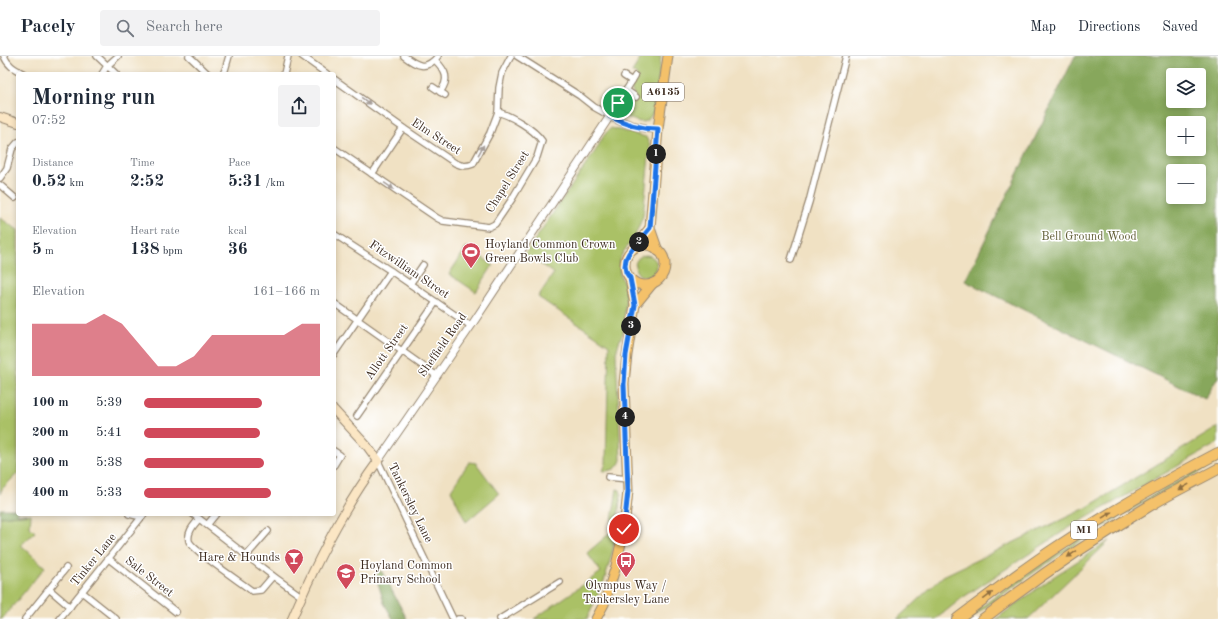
<!DOCTYPE html>
<html lang="en">
<head>
<meta charset="utf-8">
<style>
	body { margin:0; font-family:"Old Standard TT",serif; background:#f2f2f3; color:#1f2937; height:100vh; display:flex; flex-direction:column; font-size:15px; white-space:nowrap }
	* { box-sizing:border-box; margin:0 }
	p { font-size:13px; color:#747a83 }
	.icon { flex:none; width:22px; height:22px; fill:none; stroke:currentColor; stroke-width:2; stroke-linecap:round; stroke-linejoin:round }
	.map { position:relative; flex:1; overflow:hidden }
	.sheet { position:absolute; left:16px; top:16px; width:320px; height:444px; display:flex; flex-direction:column; background:#fff; border-radius:4px; box-shadow:0 2px 6px #0003 }
	.sheet>* { flex:none }
	.buttons { position:absolute; left:1166px; top:12px; display:grid; gap:8px }
	.buttons a { display:grid; place-items:center; width:40px; height:40px; border-radius:4px; background:#fff; box-shadow:0 2px 6px #0003; font-size:20px }
	.pin { position:absolute; display:grid; place-items:center; width:34px; height:34px; color:#fff; margin:-17px; border:2px solid #fff; border-radius:50%; box-shadow:0 1px 4px #0007 }
	.km { position:absolute; width:20px; height:20px; margin:-10px; border-radius:50%; background:#222; color:#fff; font-size:11px; line-height:20px; text-align:center }
	.round { display:grid; place-items:center; flex:none; width:42px; height:42px; border-radius:4px; background:#f2f2f3 }
	.summary { display:flex; align-items:center; justify-content:space-between; height:68px; padding:0 16px }
	h1 { font-size:22px; font-weight:800; line-height:30px }
	.stats { display:grid; grid-template-columns:repeat(3,1fr); gap:6px; height:68px; padding:4px 16px }
	.stats div { display:grid; align-content:center }
	.stats b { font-size:17px; font-weight:800 }
	.stats small { font-size:11px; font-weight:400 }
	.stats p { font-size:11px }
	.chart { height:112px; padding:8px 16px }
	.chart p { display:flex; justify-content:space-between }
	.chart svg { width:100%; height:72px; margin-top:4px; fill:#d1495b; opacity:.7 }
	ul { padding:0 16px; list-style:none; font-size:13px }
	li { display:grid; grid-template-columns:64px 48px 1fr; align-items:center; height:30px }
	li i { height:10px; border-radius:5px; background:#d1495b }
	header { display:flex; align-items:center; gap:24px; box-sizing:border-box; height:56px; padding:0 20px; background:#fff; border-bottom:1px solid #e0e1e3 }
	header strong { font-size:19px }
	nav { display:flex; gap:22px; margin-inline-start:auto; font-size:14px }
	.search { width:280px; height:36px; background:#f2f2f3; display:flex; align-items:center; gap:10px; box-sizing:border-box; padding:0 14px; border-radius:4px; color:#747a83; font-size:15px }
	.map>svg:first-child { display:block }
	.green { fill:#aac166; stroke:#727642 }
	.forest { fill:#87a75b; stroke:#61683c; fill-rule:evenodd }
	.lines { fill:none; stroke-linecap:round; stroke-linejoin:round }
	.minor-casing { stroke:#968670; stroke-width:8 }
	.tertiary-casing { stroke:#968670; stroke-width:9 }
	.secondary-casing { stroke:#968670; stroke-width:10 }
	.primary-casing { stroke:#968670; stroke-width:11 }
	.motorway-casing { stroke:#968670; stroke-width:12 }
	.minor { stroke:#fff; stroke-width:5.5 }
	.tertiary { stroke:#fff; stroke-width:7 }
	.secondary { stroke:#fbe6c4; stroke-width:8 }
	.primary { stroke:#f4c16b; stroke-width:9 }
	.motorway { stroke:#f4c16b; stroke-width:10 }
	.oneway { fill:#a79f9a }
	.oneway2 { fill:#8e6e41 }
	.route-casing { stroke:#fff; stroke-width:8 }
	.route { stroke:#1a73e8; stroke-width:5 }
	.labels { text-anchor:middle; dominant-baseline:central; stroke-width:3; stroke-linejoin:round; paint-order:stroke }
	.shield { fill:#fff; stroke:#766a62; stroke-width:1 }
	.shield-label { font-size:11px; font-weight:bold; fill:#3b2a1e }
	.street-label { font-size:12px; fill:#3b2a1e; stroke:#fff }
	.park-label { font-size:12px; fill:#625f37; stroke:#fff }
	.poi-label { font-size:12px; fill:#3b2a1e; stroke:#fff; text-anchor:start }
</style>
</head>
<body>
<header>
<strong>Pacely</strong>
<div class="search"><svg class="icon" aria-label="search" viewBox="0 0 24 24"><circle cx="10" cy="10" r="6"/><path d="M15 15l6 6"/></svg>Search here</div>
<nav><a>Map</a><a>Directions</a><a>Saved</a></nav>
</header>
<div class="map">
<svg width="1218" height="563" viewBox="0 0 1218 563">
	<rect width="100%" height="100%" fill="#fff"/>
	<filter id="ink" filterUnits="userSpaceOnUse"><feTurbulence type="fractalNoise" baseFrequency=".025" numOctaves="2"/><feDisplacementMap in="SourceGraphic" scale="8" xChannelSelector="R" yChannelSelector="G"/><feConvolveMatrix kernelMatrix="1 2 1 2 8 2 1 2 1" color-interpolation-filters="sRGB"/></filter>
	<filter id="wash" filterUnits="userSpaceOnUse"><feTurbulence type="fractalNoise" baseFrequency=".012" numOctaves="4" result="noise"/><feDisplacementMap in="SourceGraphic" scale="16" xChannelSelector="R" yChannelSelector="G"/><feGaussianBlur stdDeviation="0.9" result="paint"/><feColorMatrix in="noise" values="0 0 0 0 0 0 0 0 0 0 0 0 0 0 0 0 0 1.4 0 .05"/><feComposite in="paint" operator="in"/></filter>
	<g filter="url(#wash)">
		<rect width="100%" height="100%" fill="#f0e1c3"/>
		<g class="green">
			<path d="M642,0H661L655,52C647,73 637,66 621,58L620,53L624,46L622,45L625,41L629,40L635,43L631,32L637,19L632,16Z"/>
			<path d="M611,72L646,81L650,90L643,160L635,180L624,195L619,204L620,219L624,227L626,241L623,277L619,286L616,297L621,404C618,413 612,415 603,415L606,407L609,289L538,241L554,217L525,198L598,91C601,83 605,77 611,72Z"/>
			<path d="M0,162L18,174V417L2,433L0,438Z"/>
			<path d="M467,191L493,209L476,236L449,218Z"/>
			<circle cx="646" cy="210" r="11"/>
			<path d="M1218,371V387L1067,473L962,542L936,563H897L943,520L1086,452Z"/>
			<path d="M1218,403V406C1131,451 1048,503 970,563H966C1044,501 1131,450 1218,403Z"/>
			<path d="M469,406L476,407L499,438L466,466L451,434Z"/>
			<path d="M617,433L620,434L621,439L613,494L604,525L587,563H534L601,516L587,497L610,477Z"/>
			<path d="M31,458L30,471L35,476L21,489L45,511L2,563H0V461Z"/>
			<path d="M1110,484L1028,563H996L1053,521Z"/>
		</g>
		<g class="forest">
			<path d="M1075,0H1218V321L1205,343L965,225ZM1173,19H1199V45H1173ZM1173,67H1199V93H1173ZM1173,115H1199V141H1173Z"/>
			<path d="M0,453H18V458H27L0,461Z"/>
			<path d="M381,514L407,563H393L384,547L376,520Z"/>
		</g>
	</g>
	<g filter="url(#ink)">
		<g class="lines">
			<defs>
				<g id="minor">
					<path d="M4,0C8,10 15,13 24,18"/>
					<path d="M97,0L116,18"/>
					<path d="M189,0L208,18"/>
					<path d="M302,0L327,18"/>
					<path d="M404,0C417,10 426,15 438,0"/>
					<path d="M517,0L580,40L594,51L610,60L635,20"/>
					<path d="M435,4C446,15 450,23 440,36"/>
					<path d="M102,18L107,10L118,0"/>
					<path d="M223,18L225,14L229,0"/>
					<path d="M284,18L288,0"/>
					<path d="M624,20L632,25"/>
					<path d="M334,23L403,72L455,107C462,110 466,111 473,108L490,77L498,56L499,32L502,17L511,0"/>
					<path d="M433,31L445,39"/>
					<path d="M626,34L636,41"/>
					<path d="M334,92L437,162L443,165L489,171L495,168L512,143L537,101L542,85C534,73 511,60 498,56"/>
					<path d="M372,118L403,72"/>
					<path d="M0,122L7,112L12,93L18,86"/>
					<path d="M0,129L15,142"/>
					<path d="M334,178L391,215L471,270"/>
					<path d="M791,204L809,146L846,0"/>
					<path d="M410,228L423,209"/>
					<path d="M334,247L437,320"/>
					<path d="M334,298L391,215"/>
					<path d="M357,360L436,246"/>
					<path d="M334,395L340,399L334,409"/>
					<path d="M378,405L453,563"/>
					<path d="M608,421L628,423"/>
					<path d="M129,458L142,461"/>
					<path d="M193,458L273,520L301,540"/>
					<path d="M199,463C194,469 187,476 189,485C192,494 242,527 252,535L261,534L273,520"/>
					<path d="M207,469L216,458"/>
					<path d="M247,499L268,475"/>
					<path d="M109,503L176,556"/>
					<path d="M49,533L70,551"/>
					<path d="M82,536L116,563"/>
					<path d="M25,563L66,512"/>
					<path d="M60,563L144,458"/>
					<path d="M458,563H461"/>
					<path d="M500,563L560,526"/>
				</g>
				<path id="tertiary" d="M378,405L471,270L610,60C626,69 640,73 658,73"/>
				<g id="secondary">
					<path d="M0,61L18,67"/>
					<path d="M292,563C315,508 342,454 378,405L367,390L334,354"/>
				</g>
				<g id="primary">
					<circle cx="645" cy="209" r="20"/>
					<path d="M634,192L650,172"/>
					<path d="M658,195L650,172L658,73L668,0"/>
					<path d="M635,249L653,227"/>
					<path d="M596,563L604,548L616,510L624,473L628,435L624,327L627,299L635,249L630,222"/>
				</g>
				<g id="motorway">
					<path d="M957,563C992,537 1027,510 1063,487C1113,454 1165,425 1218,397"/>
					<path d="M983,563C1035,523 1089,486 1146,452C1169,438 1194,426 1218,413"/>
				</g>
			</defs>
			<use href="#minor" class="minor-casing"/>
			<use href="#tertiary" class="tertiary-casing"/>
			<use href="#secondary" class="secondary-casing"/>
			<use href="#primary" class="primary-casing"/>
			<use href="#motorway" class="motorway-casing"/>
			<use href="#minor" class="minor"/>
			<use href="#tertiary" class="tertiary"/>
			<use href="#secondary" class="secondary"/>
			<use href="#primary" class="primary"/>
			<use href="#motorway" class="motorway"/>
		</g>
		<defs><path id="oneway-solid" d="M-6-.8H1V-3.2L6.5 0L1 3.2V.8H-6Z"/></defs>
		<g class="oneway">
			<use href="#oneway-solid" transform="translate(366 45) rotate(36)"/>
			<use href="#oneway-solid" transform="translate(481 94) rotate(-61)"/>
			<use href="#oneway-solid" transform="translate(389 130) rotate(35)"/>
		</g>
		<g class="oneway2">
			<use href="#oneway-solid" transform="translate(1184 431) rotate(151)"/>
			<use href="#oneway-solid" transform="translate(1107 459) rotate(-32)"/>
			<use href="#oneway-solid" transform="translate(1072 498) rotate(146)"/>
			<use href="#oneway-solid" transform="translate(988 540) rotate(-37)"/>
		</g>
	</g>
	<g class="lines" filter="url(#ink)">
		<defs>
			<path id="route" d="M618,47L610,60C626,69 640,73 658,73L650,172L629,197L626,203L625,210L626,216L630,222L635,249L626,299L624,328L628,435L624,473"/>
		</defs>
		<use href="#route" class="route-casing"/>
		<use href="#route" class="route"/>
	</g>
	<defs>
		<symbol id="stadium-pin" viewBox="-11 -11 22 30"><path d="M0 17L-7.5 6A9.5 9.5 0 1 1 7.5 6Z" fill="#d1495b" stroke="#fff"/><path d="M0-5a6.5 5 0 1 0 0 10a6.5 5 0 1 0 0-10ZM-3.5-1.8h7v3.6h-7Z" fill="#fff"/></symbol>
		<symbol id="bar-pin" viewBox="-11 -11 22 30"><path d="M0 17L-7.5 6A9.5 9.5 0 1 1 7.5 6Z" fill="#d1495b" stroke="#fff"/><path d="M-6-5H6L.8 .8V4.5H3.5V6h-7V4.5H-.8V.8Z" fill="#fff"/></symbol>
		<symbol id="bus-pin" viewBox="-11 -11 22 30"><path d="M0 17L-7.5 6A9.5 9.5 0 1 1 7.5 6Z" fill="#d1495b" stroke="#fff"/><path d="M-5-6H5V4H4V6H2V4H-2V6H-4V4H-5ZM-3.5-4V0h7V-4ZM-3.5 1.2v1.5H-2V1.2ZM2 1.2v1.5H3.5V1.2Z" fill="#fff"/></symbol>
		<symbol id="school-pin" viewBox="-11 -11 22 30"><path d="M0 17L-7.5 6A9.5 9.5 0 1 1 7.5 6Z" fill="#d1495b" stroke="#fff"/><path d="M0-5L7-2L0 1L-7-2ZM-4 1L0 2.5L4 1V4Q0 6-4 4Z" fill="#fff"/></symbol>
	</defs>
	<g fill-rule="evenodd">
		<use href="#stadium-pin" x="460" y="185" width="22" height="30"/>
		<use href="#bar-pin" x="283" y="491" width="22" height="30"/>
		<use href="#bus-pin" x="615" y="494" width="22" height="30"/>
		<use href="#school-pin" x="335" y="506" width="22" height="30"/>
	</g>
	<g class="labels">
		<g class="shield">
			<rect x="642" y="27" width="42" height="18" rx="3"/>
			<rect x="1071" y="465" width="26" height="18" rx="3"/>
		</g>
		<g class="shield-label">
			<text x="663" y="36">A6135</text>
			<text x="1084" y="474">M1</text>
		</g>
		<g class="street-label">
			<text transform="translate(436 81) rotate(33)">Elm Street</text>
			<text transform="translate(508 126) rotate(-58)">Chapel Street</text>
			<text transform="translate(409 214) rotate(34)">Fitzwilliam Street</text>
			<text transform="translate(443 289) rotate(-55)">Sheffield Road</text>
			<text transform="translate(387 296) rotate(-55)">Allott Street</text>
			<text transform="translate(410 447) rotate(64)">Tankersley Lane</text>
			<text transform="translate(94 504) rotate(-51)">Tinker Lane</text>
			<text transform="translate(149 521) rotate(38)">Sale Street</text>
		</g>
		<g class="park-label">
			<text x="1089" y="181">Bell Ground Wood</text>
		</g>
		<g class="poi-label">
			<text x="485" y="189">Hoyland Common Crown<tspan x="485" dy="14">Green Bowls Club</tspan></text>
			<text x="280" y="502" text-anchor="end">Hare &amp; Hounds</text>
			<text x="360" y="510">Hoyland Common<tspan x="360" dy="14">Primary School</tspan></text>
			<text x="626" y="530" text-anchor="middle">Olympus Way /<tspan x="626" dy="14">Tankersley Lane</tspan></text>
		</g>
	</g>
</svg>
<div class="buttons">
<a><svg class="icon" aria-label="layers" viewBox="0 0 24 24"><path d="M12 4l9 5-9 5-9-5zM3 14l9 5 9-5"/></svg></a>
<a>+</a>
<a>−</a>
</div>
<div class="pin" style="left:618px;top:47px;background:#1e9e55"><svg class="icon" aria-label="arrive" viewBox="0 0 24 24"><path d="M6 21V4h12l-3 4 3 4H6"/></svg></div>
<div class="pin" style="left:624px;top:473px;background:#d93025"><svg class="icon" aria-label="check" viewBox="0 0 24 24"><path d="M5 12l5 5 9-10"/></svg></div>
<b class="km" style="left:656px;top:98px">1</b>
<b class="km" style="left:639px;top:186px">2</b>
<b class="km" style="left:631px;top:270px">3</b>
<b class="km" style="left:625px;top:361px">4</b>
<section class="sheet">
<div class="summary"><div><h1>Morning run</h1><p>07:52</p></div><a class="round"><svg class="icon" aria-label="share" viewBox="0 0 24 24"><path d="M12 15V3M7 8l5-5 5 5M5 13v7h14v-7"/></svg></a></div>
<div class="stats">
<div><p>Distance</p><b>0.52<small> km</small></b></div>
<div><p>Time</p><b>2:52</b></div>
<div><p>Pace</p><b>5:31<small> /km</small></b></div>
</div>
<div class="stats">
<div><p>Elevation</p><b>5<small> m</small></b></div>
<div><p>Heart rate</p><b>138<small> bpm</small></b></div>
<div><p>kcal</p><b>36</b></div>
</div>
<div class="chart"><p><span>Elevation</span>161–166 m</p>
<svg viewBox="0 0 160 44" preserveAspectRatio="none"><path d="M0 44V12L10 12L20 12L30 12L40 6L50 12L60 25L70 38L80 38L90 32L100 19L110 19L120 19L130 19L140 19L150 12L160 12V44z"/></svg>
</div>
<ul>
<li><b>100 m</b>5:39<i style="width:67%"></i></li>
<li><b>200 m</b>5:41<i style="width:66%"></i></li>
<li><b>300 m</b>5:38<i style="width:68%"></i></li>
<li><b>400 m</b>5:33<i style="width:72%"></i></li>
</ul>
</section>
</div>
</body>
</html>
